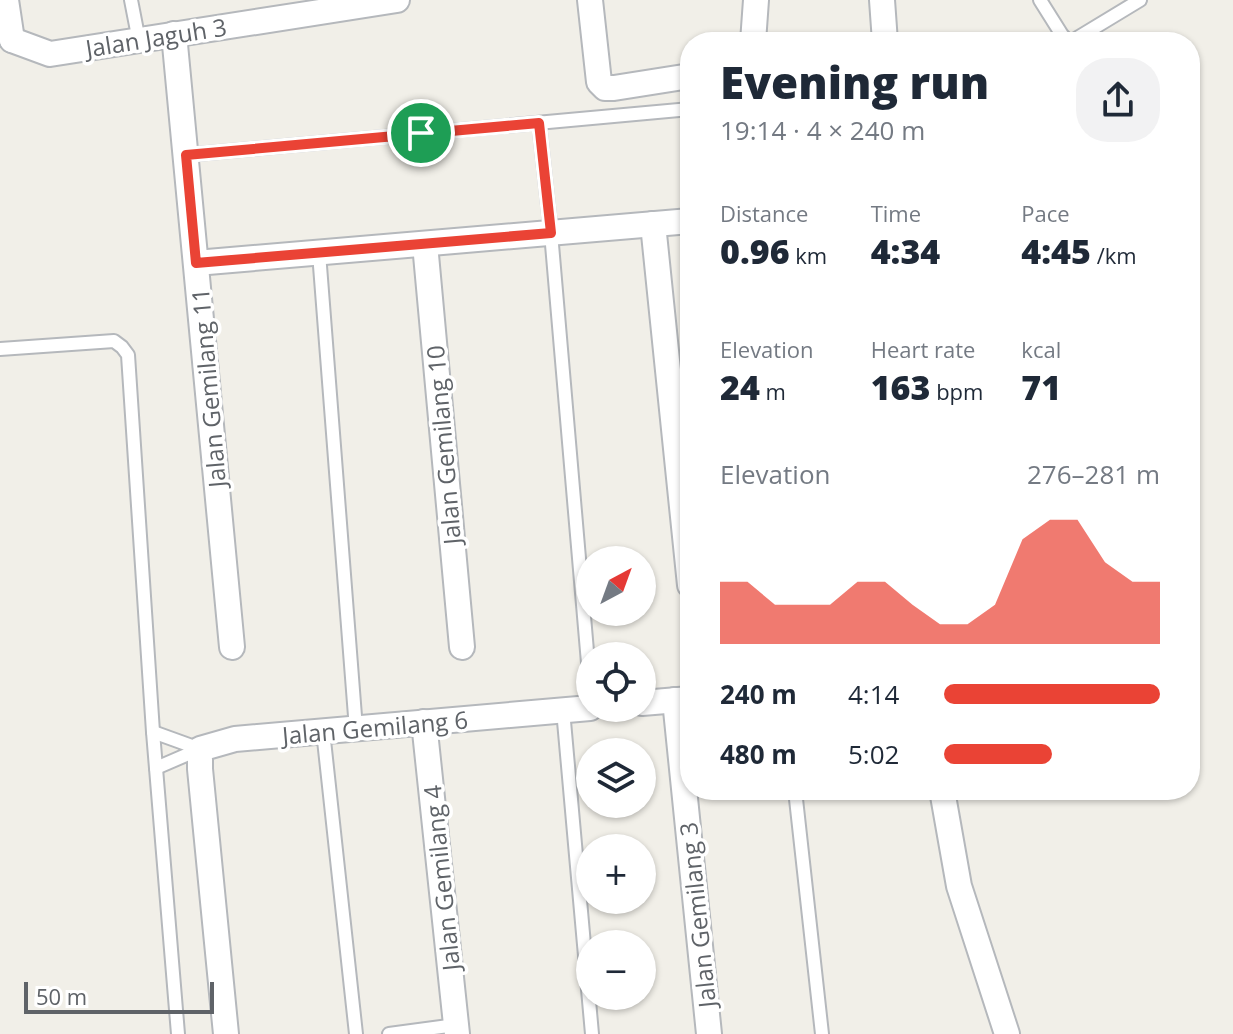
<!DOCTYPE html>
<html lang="en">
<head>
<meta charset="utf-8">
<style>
	body { margin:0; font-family:"Open Sans",sans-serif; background:#f2f2f3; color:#1f2937; height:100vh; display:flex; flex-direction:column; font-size:30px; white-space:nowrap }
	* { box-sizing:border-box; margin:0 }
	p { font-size:26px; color:#747a83 }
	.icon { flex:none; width:44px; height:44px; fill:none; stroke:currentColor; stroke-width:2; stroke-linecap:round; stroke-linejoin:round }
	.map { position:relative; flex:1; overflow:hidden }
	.drawer { position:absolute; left:680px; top:32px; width:520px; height:768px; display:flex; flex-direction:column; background:#fff; border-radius:32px; box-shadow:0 2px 6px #0004 }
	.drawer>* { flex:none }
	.needle { width:52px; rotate:41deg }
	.controls { position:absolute; left:576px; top:546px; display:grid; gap:16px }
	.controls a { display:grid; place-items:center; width:80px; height:80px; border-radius:50%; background:#fff; box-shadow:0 2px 6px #0004; font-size:40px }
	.scale { position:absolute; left:24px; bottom:20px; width:190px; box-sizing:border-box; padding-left:8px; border:4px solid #5f6368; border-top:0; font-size:22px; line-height:28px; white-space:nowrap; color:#5f6368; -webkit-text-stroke:6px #fff; paint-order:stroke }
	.pin { position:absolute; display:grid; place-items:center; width:68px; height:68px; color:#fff; margin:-34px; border:4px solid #fff; border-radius:50%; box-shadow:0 2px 8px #0007 }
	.round { display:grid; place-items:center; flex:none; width:84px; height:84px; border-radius:32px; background:#f2f2f3 }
	.head { display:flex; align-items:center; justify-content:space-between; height:136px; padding:0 40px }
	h1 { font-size:44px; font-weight:800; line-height:60px }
	.figures { display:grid; grid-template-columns:repeat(3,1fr); gap:12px; height:136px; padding:8px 40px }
	.figures div { display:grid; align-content:center }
	.figures b { font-size:34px; font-weight:800 }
	.figures small { font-size:22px; font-weight:400 }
	.figures p { font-size:22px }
	.chart { height:224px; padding:16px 40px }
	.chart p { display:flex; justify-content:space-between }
	.chart svg { width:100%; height:144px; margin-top:8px; fill:#ea4335; opacity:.7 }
	ul { padding:0 40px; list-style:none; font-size:26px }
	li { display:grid; grid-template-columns:128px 96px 1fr; align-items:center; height:60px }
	li i { height:20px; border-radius:10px; background:#ea4335 }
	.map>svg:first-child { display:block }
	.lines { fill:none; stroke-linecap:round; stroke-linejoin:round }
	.lane-casing { stroke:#b5b8bc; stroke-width:16 }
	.street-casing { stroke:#b5b8bc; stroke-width:28 }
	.lane { stroke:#fff; stroke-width:12 }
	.street { stroke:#fff; stroke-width:24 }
	.route-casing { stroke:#fff; stroke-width:16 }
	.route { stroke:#ea4335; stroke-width:10 }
	.labels { text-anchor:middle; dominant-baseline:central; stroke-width:7; stroke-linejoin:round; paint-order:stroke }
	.street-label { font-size:24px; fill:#5f6368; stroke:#fff }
</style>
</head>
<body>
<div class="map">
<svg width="1233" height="1034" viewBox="0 0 1233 1034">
	<rect width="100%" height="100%" fill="#f1efe8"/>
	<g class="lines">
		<defs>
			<g id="lane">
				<path d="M131,0L139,41"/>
				<path d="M1040,0L1062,35L1067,40H1074L1140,0"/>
				<path d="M539,123L551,233L590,686"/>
				<path d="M186,155L690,109"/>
				<path d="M319,253L356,729"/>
				<path d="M0,349L114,341L122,347L128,355L153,732L178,1034"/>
				<path d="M563,710L592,1034"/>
				<path d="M323,731L356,1034"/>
				<path d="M153,732L200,749L156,768"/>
				<path d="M795,790L822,1034"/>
				<path d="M389,1034L456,1025"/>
			</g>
			<g id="street">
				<path d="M6,0L12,40"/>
				<path d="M590,0L599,82L605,88H614L690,76"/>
				<path d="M882,0L885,42"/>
				<path d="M174,34L232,647"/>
				<path d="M12,40L50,54L397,0"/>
				<path d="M753,42L756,0"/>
				<path d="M653,224L690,585"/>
				<path d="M425,244L462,647"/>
				<path d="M196,263L690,221"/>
				<path d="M675,700L709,1034"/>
				<path d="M642,703L690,699"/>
				<path d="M424,722L457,1034"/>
				<path d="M942,790L959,886L1007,1034"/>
				<path d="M226,1034L200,769V749L235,739L590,708"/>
			</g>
		</defs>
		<use href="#lane" class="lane-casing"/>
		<use href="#street" class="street-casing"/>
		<use href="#lane" class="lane"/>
		<use href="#street" class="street"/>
	</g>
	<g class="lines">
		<defs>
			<path id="route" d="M539,123L551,233L196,263L186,155Z"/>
		</defs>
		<use href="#route" class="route-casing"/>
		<use href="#route" class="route"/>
	</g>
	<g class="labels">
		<g class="street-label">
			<text transform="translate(156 37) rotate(-9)">Jalan Jaguh 3</text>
			<text transform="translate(208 388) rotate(-95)">Jalan Gemilang 11</text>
			<text transform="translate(443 445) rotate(-95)">Jalan Gemilang 10</text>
			<text transform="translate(375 727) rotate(-5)">Jalan Gemilang 6</text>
			<text transform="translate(441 878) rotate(-96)">Jalan Gemilang 4</text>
			<text transform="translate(697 915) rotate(-96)">Jalan Gemilang 3</text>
		</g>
	</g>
</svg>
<div class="controls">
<a><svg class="needle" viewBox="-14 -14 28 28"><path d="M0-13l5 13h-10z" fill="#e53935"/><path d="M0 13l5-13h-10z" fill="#747a83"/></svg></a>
<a><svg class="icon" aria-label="locate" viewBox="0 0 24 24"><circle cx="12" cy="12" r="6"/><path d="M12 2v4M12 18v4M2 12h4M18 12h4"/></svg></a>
<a><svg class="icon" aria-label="layers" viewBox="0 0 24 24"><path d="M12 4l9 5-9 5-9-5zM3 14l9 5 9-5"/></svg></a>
<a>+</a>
<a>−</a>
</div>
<div class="scale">50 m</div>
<div class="pin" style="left:421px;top:133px;background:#1e9e55"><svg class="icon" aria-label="arrive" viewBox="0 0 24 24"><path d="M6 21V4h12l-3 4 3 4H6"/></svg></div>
<section class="drawer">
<div class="head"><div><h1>Evening run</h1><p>19:14 · 4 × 240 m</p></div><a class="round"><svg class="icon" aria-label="share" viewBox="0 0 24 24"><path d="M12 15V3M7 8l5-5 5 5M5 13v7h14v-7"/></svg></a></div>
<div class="figures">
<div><p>Distance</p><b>0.96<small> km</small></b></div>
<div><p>Time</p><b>4:34</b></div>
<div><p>Pace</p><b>4:45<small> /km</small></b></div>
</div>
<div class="figures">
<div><p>Elevation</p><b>24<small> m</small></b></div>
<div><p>Heart rate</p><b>163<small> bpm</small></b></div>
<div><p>kcal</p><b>71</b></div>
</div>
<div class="chart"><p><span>Elevation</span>276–281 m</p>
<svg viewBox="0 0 160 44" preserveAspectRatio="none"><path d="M0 44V25L10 25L20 32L30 32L40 32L50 25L60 25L70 32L80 38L90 38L100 32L110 12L120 6L130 6L140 19L150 25L160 25V44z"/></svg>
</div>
<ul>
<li><b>240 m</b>4:14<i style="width:100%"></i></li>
<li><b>480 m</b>5:02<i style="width:50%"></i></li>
</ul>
</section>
</div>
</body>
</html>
